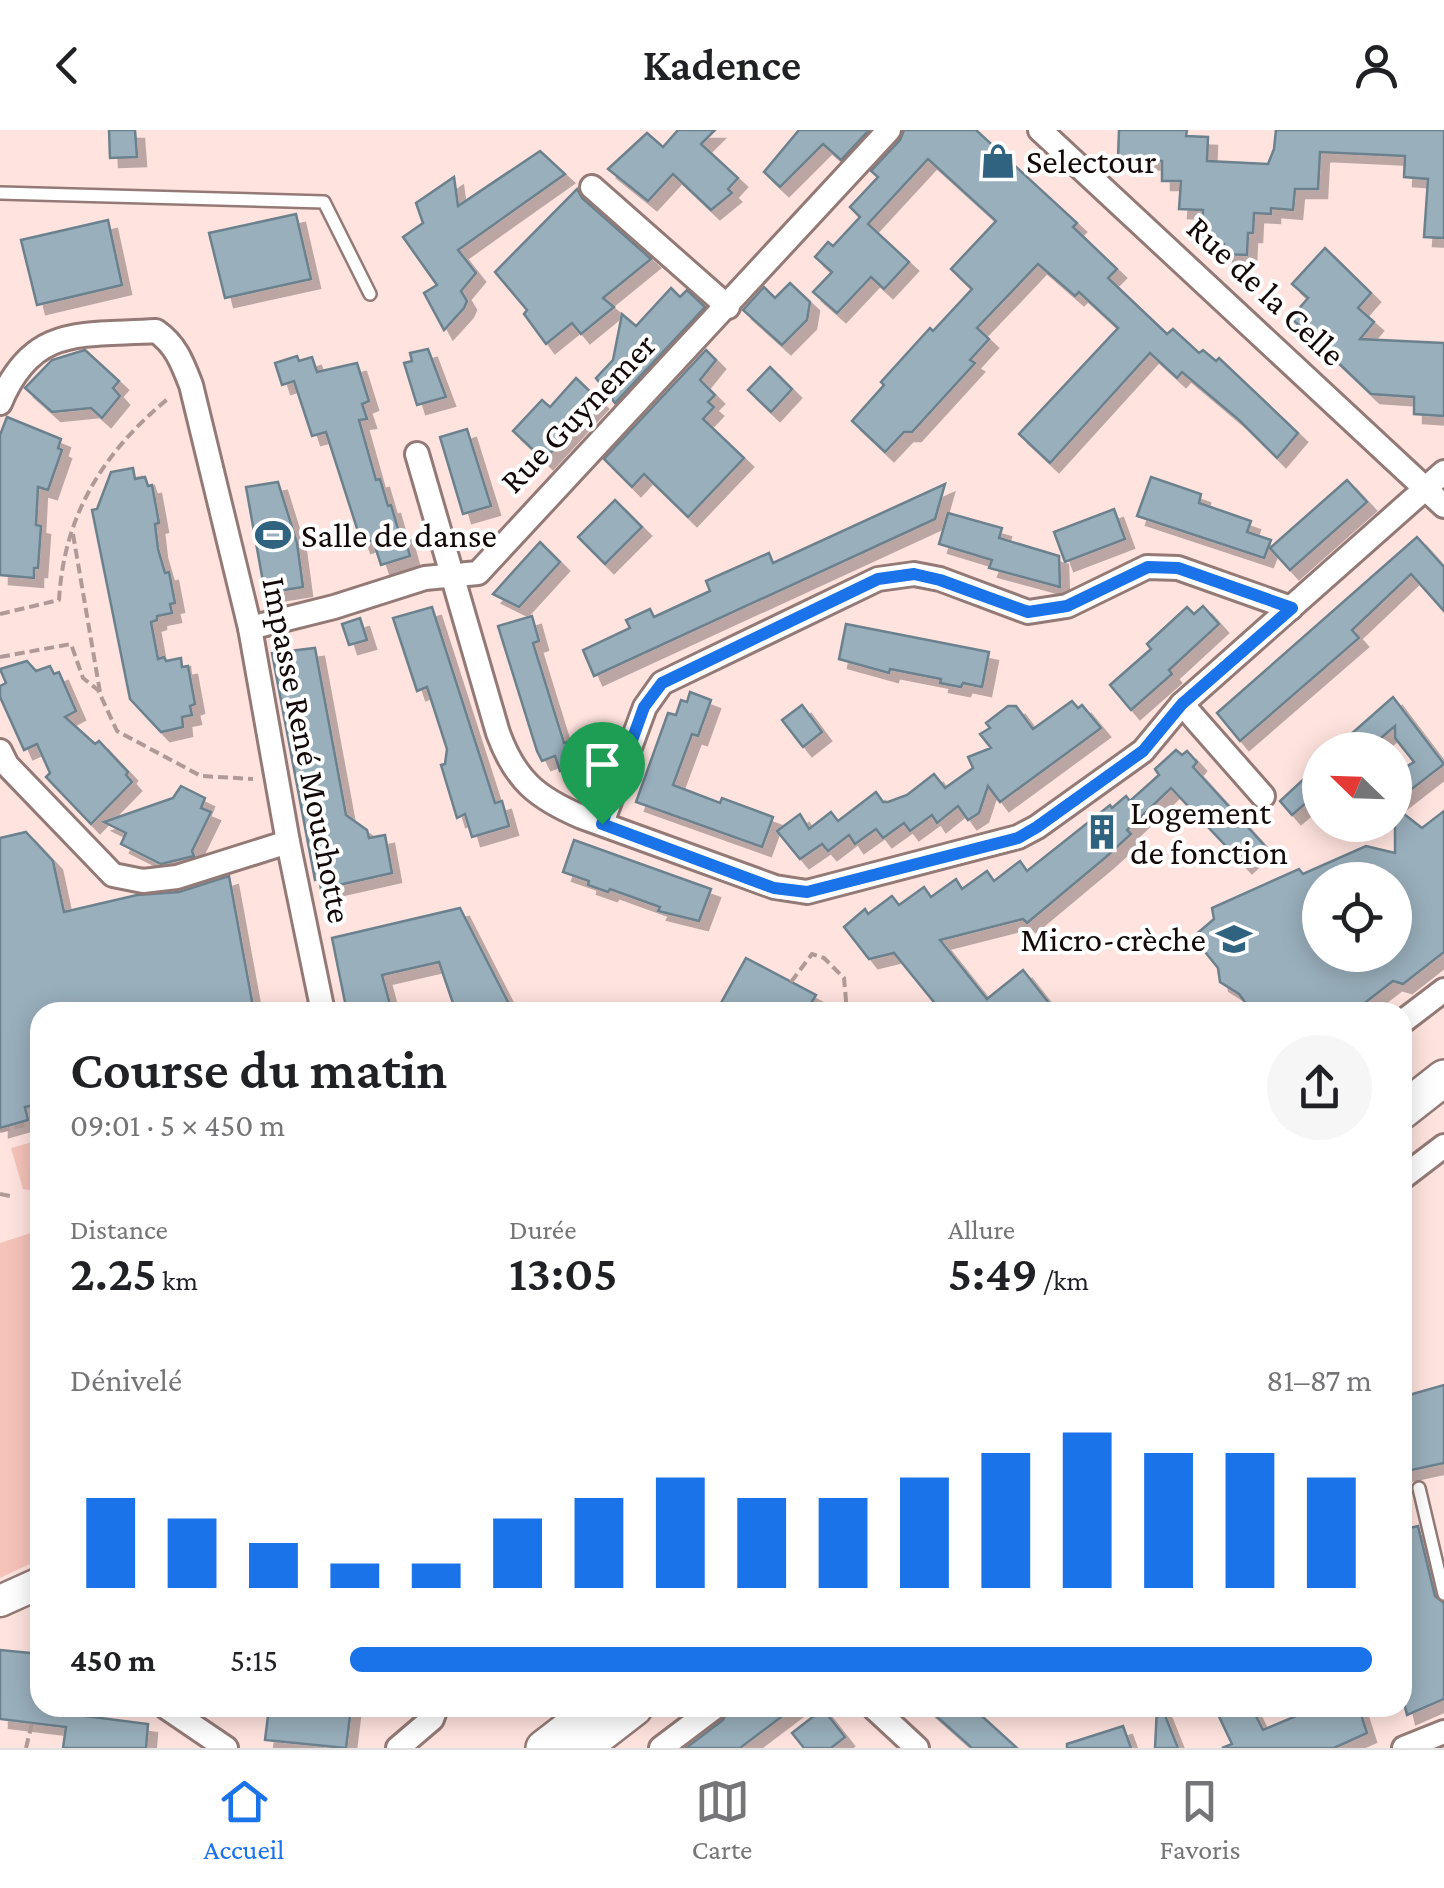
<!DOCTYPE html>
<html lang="fr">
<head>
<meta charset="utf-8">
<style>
	body { margin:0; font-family:"Crimson Pro",serif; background:#f6f6f6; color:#202124; height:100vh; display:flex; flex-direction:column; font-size:38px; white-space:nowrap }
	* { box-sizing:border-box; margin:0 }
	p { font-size:32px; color:#757577 }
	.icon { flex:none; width:55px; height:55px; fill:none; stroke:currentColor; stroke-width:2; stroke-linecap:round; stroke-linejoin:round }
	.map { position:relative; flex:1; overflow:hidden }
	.details { position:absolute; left:30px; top:872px; width:1382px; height:715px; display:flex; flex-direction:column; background:#fff; border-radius:30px; box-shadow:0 5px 25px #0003 }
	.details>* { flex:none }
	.needle { width:65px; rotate:293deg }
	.controls { position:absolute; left:1302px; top:602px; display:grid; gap:20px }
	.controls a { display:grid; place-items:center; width:110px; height:110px; border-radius:50%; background:#fff; box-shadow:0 5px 25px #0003; font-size:50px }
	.pin { position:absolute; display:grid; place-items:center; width:85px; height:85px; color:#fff; margin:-102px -42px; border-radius:50% 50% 50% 0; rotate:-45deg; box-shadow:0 0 10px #0007 }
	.pin .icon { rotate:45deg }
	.round { display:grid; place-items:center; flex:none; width:105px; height:105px; border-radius:52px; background:#f6f6f6 }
	.headline { display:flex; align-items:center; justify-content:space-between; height:170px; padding:0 40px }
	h1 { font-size:55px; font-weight:600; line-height:75px }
	.figures { display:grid; grid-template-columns:repeat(3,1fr); gap:15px; height:170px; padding:10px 40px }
	.figures div { display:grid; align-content:center }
	.figures b { font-size:50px; font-weight:600 }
	.figures small { font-size:28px; font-weight:400 }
	.figures p { font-size:28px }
	.chart { height:280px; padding:20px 40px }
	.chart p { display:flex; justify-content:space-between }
	.chart svg { width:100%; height:180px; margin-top:10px; stroke:#1a73e8; stroke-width:6 }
	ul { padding:0 40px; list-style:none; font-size:32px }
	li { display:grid; grid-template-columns:160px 120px 1fr; align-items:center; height:75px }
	li i { height:25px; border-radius:12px; background:#1a73e8 }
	header { display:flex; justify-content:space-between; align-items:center; height:130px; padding:0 40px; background:#fff; font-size:45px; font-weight:600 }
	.dock { display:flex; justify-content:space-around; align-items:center; height:140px; border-top:2px solid #e0e0e0; background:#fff; font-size:28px; color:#757577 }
	.dock a { display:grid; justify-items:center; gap:5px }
	.dock .active { color:#1a73e8 }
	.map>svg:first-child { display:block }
	.green { fill:#f6c3ba }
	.building { fill:#99afbc; stroke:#6c818e; stroke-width:2.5; fill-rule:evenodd; filter:url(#shadow) }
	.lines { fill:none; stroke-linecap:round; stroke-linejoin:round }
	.lane-casing { stroke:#937a76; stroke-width:16 }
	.street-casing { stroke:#937a76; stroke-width:28 }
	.secondary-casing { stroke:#937a76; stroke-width:35 }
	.primary-casing { stroke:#937a76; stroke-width:40 }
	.path { stroke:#b09a97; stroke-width:4; stroke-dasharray:10 5; stroke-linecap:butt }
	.lane { stroke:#fff; stroke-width:11 }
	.street { stroke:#fff; stroke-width:22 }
	.secondary { stroke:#fff; stroke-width:30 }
	.primary { stroke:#fff; stroke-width:35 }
	.route-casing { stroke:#fff; stroke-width:20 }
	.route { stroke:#1a73e8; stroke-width:12 }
	.labels { text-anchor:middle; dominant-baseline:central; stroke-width:8; stroke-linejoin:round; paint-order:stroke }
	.poi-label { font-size:35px; fill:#120908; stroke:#fff; text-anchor:start }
	.street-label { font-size:35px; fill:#120908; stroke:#fff }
</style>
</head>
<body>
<header><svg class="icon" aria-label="back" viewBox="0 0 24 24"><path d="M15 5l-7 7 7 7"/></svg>Kadence<svg class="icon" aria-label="person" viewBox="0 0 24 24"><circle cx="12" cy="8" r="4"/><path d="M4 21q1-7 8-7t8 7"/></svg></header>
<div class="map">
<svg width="1444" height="1618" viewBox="0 0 1444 1618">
	<defs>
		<filter id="shadow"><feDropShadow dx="9" dy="9" stdDeviation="0" flood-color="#0004"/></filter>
	</defs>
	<rect width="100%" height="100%" fill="#ffe3de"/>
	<g class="green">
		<path d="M40,1010V1062L23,1059L11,1018Z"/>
		<path d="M40,1100V1429L0,1448V1113Z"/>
	</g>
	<g class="building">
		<path d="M109,0H135L137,27L110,28Z"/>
		<path d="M678,0H715L701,14L738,48L728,59L732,63L711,80L673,44L648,71L608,39L647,3L663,17Z"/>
		<path d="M799,0H869L841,30L823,14L780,57L764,42Z"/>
		<path d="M904,0H976L1077,93L1073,97L1117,139L1108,148L1167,204L1173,199L1199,223L1203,220L1216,231L1219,228L1298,303L1277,328L1239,290L1182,242L1177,248L1150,223L1050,333L1019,304L1118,198L1079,162L1075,166L1038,134L977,198L989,209L970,230L975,233L912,302H904L885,322L852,291L884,255L881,252L930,198L933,201L972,159L951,139L996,91L928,29L868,94L909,132L884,159L871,147L837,183L813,162L832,142L815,127L828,112L833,116L860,87L850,77L878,47L871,41L900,10Z"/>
		<path d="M1119,0H1187L1186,6L1208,7L1207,31L1268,34L1274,19L1276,0H1444V108L1424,107L1428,49L1404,47L1405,26L1320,22L1318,59H1295L1293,80L1271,78V84L1254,83L1253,103H1248L1247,125L1224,124V114L1201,112L1203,80L1179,79L1181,51H1162V31L1118,29Z"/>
		<path d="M540,21L565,44L458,120L476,143L461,161L467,171L464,178L444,200L424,163L437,155L403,107L423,93L416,73L454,47L458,76Z"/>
		<path d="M577,59L582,68L651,129L603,168L614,177L581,204L572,193L546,214L524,184L527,180L495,142Z"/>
		<path d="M296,84L311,149L225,168L209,103Z"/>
		<path d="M108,90L122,155L37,175L21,110Z"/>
		<path d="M1325,118L1371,163L1358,178L1374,192L1360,209L1444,213V286L1414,284V267L1371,264L1291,188L1308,168L1292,154Z"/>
		<path d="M790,153L810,172L807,190L782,215L743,180L764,157L775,168Z"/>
		<path d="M671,158L680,167L687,160L705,177L615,273L596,248L613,230L622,184L636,196Z"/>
		<path d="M428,219L446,267L417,275L404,233L412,231L410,223Z"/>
		<path d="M85,220L119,251L113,258L120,266L102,288L91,278L52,282L25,258L52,230Z"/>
		<path d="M706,220L716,230L700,250L715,265L708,272L714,277L703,289L744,328L688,387L644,344L632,357L604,329Z"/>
		<path d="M297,226L299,231L312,227L317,242L357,233L369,271L362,274L367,289L359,290L376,350L380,349L388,376L391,375L399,402L403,401L410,426L381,435L373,410L362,414L326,302L312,306L294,251L282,255L275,233Z"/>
		<path d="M770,237L792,259L771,282L748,260Z"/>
		<path d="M576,248L599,270L544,330L513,301L542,270L550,277Z"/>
		<path d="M7,287L61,309L58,318L62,320L48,360L38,357L36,395L41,396L38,438H34V448L0,445V305Z"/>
		<path d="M467,299L491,376L463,384L440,307Z"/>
		<path d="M133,338L135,349L145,347L148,356L152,355L159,393L155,394L158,419L165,443L169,442L175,473L170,474L172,483L157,486V490L151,492L158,529L164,527L166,531L181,528L182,537L188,536L195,574L190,576L192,585L182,587L183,597L161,602L130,569L92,380L97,379L111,342Z"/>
		<path d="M1151,347L1201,364L1199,373L1251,391L1247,402L1271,410L1264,428L1137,386Z"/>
		<path d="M1347,350L1367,372L1290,440L1270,418Z"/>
		<path d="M278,352L297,413L303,457L265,463L246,357Z"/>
		<path d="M945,354L935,389L594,546L583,520L630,498L626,490L650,479L654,487L710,461L706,451L769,423L773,433Z"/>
		<path d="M615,370L642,397L605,434L578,407Z"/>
		<path d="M1114,379L1125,409L1065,432L1054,402Z"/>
		<path d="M948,383L1002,398L999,408L1059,426L1060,457L989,438L992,430L939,414Z"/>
		<path d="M1417,407L1444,437V481L1411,444L1352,500L1359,508L1240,611L1217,583Z"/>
		<path d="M540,412L560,432L519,477L493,464Z"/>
		<path d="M1203,476L1219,494L1169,540L1172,544L1131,580L1110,555L1151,519L1147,514L1187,477L1194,484Z"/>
		<path d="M432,477L495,673L502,671L509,696L472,707L465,684L457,688L441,635L445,634L447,619L427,557L417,561L393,488Z"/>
		<path d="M532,486L539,511L533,513L564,613L579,608L586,633L560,641L555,626L542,631L537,621L498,496Z"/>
		<path d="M360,488L367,510L349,515L342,494Z"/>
		<path d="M846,494L989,522L982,557L963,553L961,557L940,553L941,549L890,539L889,543L839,529Z"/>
		<path d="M315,518L346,685L367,700L369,708L385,705L392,743L321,759L319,749L315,750L272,523Z"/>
		<path d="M27,531L36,541L50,536L54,544L59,542L76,581L65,587L95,614L99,611L128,642L126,645L132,652L91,694L46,647L50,643L37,614L24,620L0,567V556L6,553L0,539Z"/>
		<path d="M690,562L711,570L698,606L692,604L673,655L720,673L722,668L773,687L762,717L636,672L668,583L676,585L681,570L687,572Z"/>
		<path d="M1393,567L1444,634L1395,672V644L1414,632L1395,608V596L1367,620H1333Z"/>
		<path d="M1072,571L1078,578L1082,575L1101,598L1000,672L988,656L979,683L968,690L958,676L937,693L932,685L910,701L904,693L883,708L876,699L855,714L849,705L828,721L822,714L800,729L777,701L800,684L809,699L831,682L838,691L876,662L883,672H888L907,665L934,644L945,658L973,638L968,627L991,618L980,604L990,598L986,593L1008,576H1016L1033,599Z"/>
		<path d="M802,575L822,602L803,617L782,590Z"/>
		<path d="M1176,620L1182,625L1187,621L1197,632L1193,637L1264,715L1243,734L1171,658L1127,700L1131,704L1106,727L1027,793L1023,789L940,810L987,869L1023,840L1056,882H942L894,823L869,829L844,797L865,779L868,784L892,766L899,775L924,757L931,767L956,749L962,759L987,741L994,751L1020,731L1027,741L1110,675L1112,678L1126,666L1130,671L1159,645L1155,639Z"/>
		<path d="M1320,634V661L1292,685L1280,671Z"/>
		<path d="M181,656L205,668L201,678L211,682L192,721L194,726L161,734L121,714L126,703L104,692L173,668Z"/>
		<path d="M1395,677L1422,698L1444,681V822L1403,854L1393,851L1353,882H1252L1239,864L1220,852L1218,838L1193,807L1214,789L1212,778L1299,739L1303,744L1366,716L1395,723ZM1320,750H1395V825H1320Z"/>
		<path d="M26,702L53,731L64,782L137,765L179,762L229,746L254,882H40V974L25,977L28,990L0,998V708Z"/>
		<path d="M574,710L711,759L699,791L658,781L660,777L610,759L608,762L588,755L589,751L563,742Z"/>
		<path d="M460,778L510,876L504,877L506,882H456L439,832L382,845L392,882H347L332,808Z"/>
		<path d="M746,828L816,865L806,882H716Z"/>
		<path d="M1444,1255V1333L1402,1342V1267Z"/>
		<path d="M1418,1396L1435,1466L1444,1473V1569L1407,1585L1402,1564V1400Z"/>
		<path d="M0,1520L40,1524V1578H70L69,1584L148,1594L146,1618H63L66,1597L0,1589Z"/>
		<path d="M269,1578H351L346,1618L265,1610Z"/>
		<path d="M729,1578H793L740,1618H686L723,1590Z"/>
		<path d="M927,1578H973L1017,1618H972Z"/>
		<path d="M1157,1578H1162L1178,1618H1155Z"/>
		<path d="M1215,1578H1252L1263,1600L1315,1578H1359L1367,1603L1334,1618H1222L1232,1614Z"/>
		<path d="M823,1579L845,1607L831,1618H804L792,1603Z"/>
		<path d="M1123,1596L1131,1618H1067V1614Z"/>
	</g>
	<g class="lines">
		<defs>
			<g id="lane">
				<path d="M0,63L324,72L370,164"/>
				<path d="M1419,1358L1444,1464"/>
			</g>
			<g id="street">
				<path d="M1040,0L1444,376"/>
				<path d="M592,57L728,177"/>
				<path d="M0,273C33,194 82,206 156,201C176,215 182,232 191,255L250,498L288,712L323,882"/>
				<path d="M417,324L498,603C515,650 537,668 582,687L775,757L807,762L1018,707L1037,697L1143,621L1182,574L1444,342"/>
				<path d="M250,498L334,477L425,448L478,443L889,0"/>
				<path d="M1182,574L1263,666"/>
				<path d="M0,621L7,635L113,745L143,751L177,747L288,712"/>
				<path d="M602,693L645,577L662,553L878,449L914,444L940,449L1028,482L1067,476L1147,437L1178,438L1291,478"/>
				<path d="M1402,892L1444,860"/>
				<path d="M1402,1048L1444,1016"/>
				<path d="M167,1578L226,1618"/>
				<path d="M874,1578L917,1618"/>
				<path d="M398,1618L432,1589L436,1578"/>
				<path d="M661,1618L714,1578"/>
				<path d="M1404,1618L1444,1602"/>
			</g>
			<path id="secondary" d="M0,1471L40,1453"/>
			<g id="primary">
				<path d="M1402,981L1444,948"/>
				<path d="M544,1618L596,1578"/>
				<path d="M582,1618L634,1578"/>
			</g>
		</defs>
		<use href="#lane" class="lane-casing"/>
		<use href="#street" class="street-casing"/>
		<use href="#secondary" class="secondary-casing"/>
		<use href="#primary" class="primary-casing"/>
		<g class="path">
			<path d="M73,404L100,562"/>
			<path d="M0,484L59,470C64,384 104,321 170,267"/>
			<path d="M0,527L71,514L83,548L98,560L117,601L201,646L253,649"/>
			<path d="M791,852L812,824L824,828L844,848L847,882"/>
			<path d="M0,1001L40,991"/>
			<path d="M0,1064L10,1066"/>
			<path d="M26,1618L32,1593"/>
		</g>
		<use href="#lane" class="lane"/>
		<use href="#street" class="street"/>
		<use href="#secondary" class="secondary"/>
		<use href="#primary" class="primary"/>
	</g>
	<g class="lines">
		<defs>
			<path id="route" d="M1148,437L1178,438L1292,478L1182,574L1143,621L1037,697L1018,708L807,762L774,758L602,694L644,577L662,553L878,449L914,444L940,450L1028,482L1067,476Z"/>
		</defs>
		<use href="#route" class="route-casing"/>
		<use href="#route" class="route"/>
	</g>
	<defs>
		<symbol id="shop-bare" viewBox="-9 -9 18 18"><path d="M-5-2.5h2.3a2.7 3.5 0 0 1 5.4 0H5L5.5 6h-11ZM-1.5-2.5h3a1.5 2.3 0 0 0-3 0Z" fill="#2f637f" stroke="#fff" stroke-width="2.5" paint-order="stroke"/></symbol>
		<symbol id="stadium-bare" viewBox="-9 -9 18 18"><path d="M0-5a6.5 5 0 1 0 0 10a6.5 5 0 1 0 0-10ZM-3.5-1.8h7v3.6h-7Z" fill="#2f637f" stroke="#fff" stroke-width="2.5" paint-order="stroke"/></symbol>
		<symbol id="building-bare" viewBox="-9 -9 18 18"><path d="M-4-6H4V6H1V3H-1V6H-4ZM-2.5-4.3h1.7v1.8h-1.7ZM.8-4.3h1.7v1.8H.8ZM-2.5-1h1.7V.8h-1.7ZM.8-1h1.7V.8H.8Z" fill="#2f637f" stroke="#fff" stroke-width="2.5" paint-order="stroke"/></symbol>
		<symbol id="school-bare" viewBox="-9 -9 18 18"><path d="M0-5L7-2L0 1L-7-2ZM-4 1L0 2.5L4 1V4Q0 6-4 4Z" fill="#2f637f" stroke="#fff" stroke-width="2.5" paint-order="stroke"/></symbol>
	</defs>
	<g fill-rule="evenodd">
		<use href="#shop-bare" x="973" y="6" width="50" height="50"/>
		<use href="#stadium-bare" x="248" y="380" width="50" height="50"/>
		<use href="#building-bare" x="1077" y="677" width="50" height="50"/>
		<use href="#school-bare" x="1209" y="784" width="50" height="50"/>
	</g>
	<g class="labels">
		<g class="poi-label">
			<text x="1026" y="31">Selectour</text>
			<text x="301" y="405">Salle de danse</text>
			<text x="1130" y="682">Logement<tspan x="1130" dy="40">de fonction</tspan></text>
			<text x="1206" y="809" text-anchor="end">Micro-crèche</text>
		</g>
		<g class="street-label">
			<text transform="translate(1266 161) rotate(43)">Rue de la Celle</text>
			<text transform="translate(578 283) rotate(-46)">Rue Guynemer</text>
			<text transform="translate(307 620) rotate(79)">Impasse René Mouchotte</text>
		</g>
	</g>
</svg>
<div class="controls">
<a><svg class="needle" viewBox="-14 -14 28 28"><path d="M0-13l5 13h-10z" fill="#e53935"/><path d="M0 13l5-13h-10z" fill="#757577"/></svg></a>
<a><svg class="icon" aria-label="locate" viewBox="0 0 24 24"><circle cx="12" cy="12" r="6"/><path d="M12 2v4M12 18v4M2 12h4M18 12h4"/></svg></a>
</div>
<div class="pin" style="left:602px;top:694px;background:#1e9e55"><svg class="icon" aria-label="arrive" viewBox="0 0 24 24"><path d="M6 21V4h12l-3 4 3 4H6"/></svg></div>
<section class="details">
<div class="headline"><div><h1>Course du matin</h1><p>09:01 · 5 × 450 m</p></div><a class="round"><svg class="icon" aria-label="share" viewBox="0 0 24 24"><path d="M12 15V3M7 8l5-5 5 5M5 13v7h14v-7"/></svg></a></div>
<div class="figures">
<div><p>Distance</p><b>2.25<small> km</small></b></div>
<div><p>Durée</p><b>13:05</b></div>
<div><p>Allure</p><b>5:49<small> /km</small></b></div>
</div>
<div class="chart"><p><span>Dénivelé</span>81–87 m</p>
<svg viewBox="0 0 160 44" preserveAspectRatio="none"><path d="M5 44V22M15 44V27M25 44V33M35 44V38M45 44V38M55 44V27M65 44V22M75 44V17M85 44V22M95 44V22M105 44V17M115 44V11M125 44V6M135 44V11M145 44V11M155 44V17"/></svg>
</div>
<ul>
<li><b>450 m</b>5:15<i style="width:100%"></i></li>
</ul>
</section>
</div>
<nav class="dock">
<a class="active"><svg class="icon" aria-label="home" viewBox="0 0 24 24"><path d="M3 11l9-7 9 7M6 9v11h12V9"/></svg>Accueil</a>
<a><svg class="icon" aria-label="map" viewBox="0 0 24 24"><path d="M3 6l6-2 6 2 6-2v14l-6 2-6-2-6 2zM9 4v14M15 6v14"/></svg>Carte</a>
<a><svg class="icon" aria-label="saved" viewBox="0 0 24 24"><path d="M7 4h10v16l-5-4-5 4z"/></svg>Favoris</a>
</nav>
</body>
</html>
